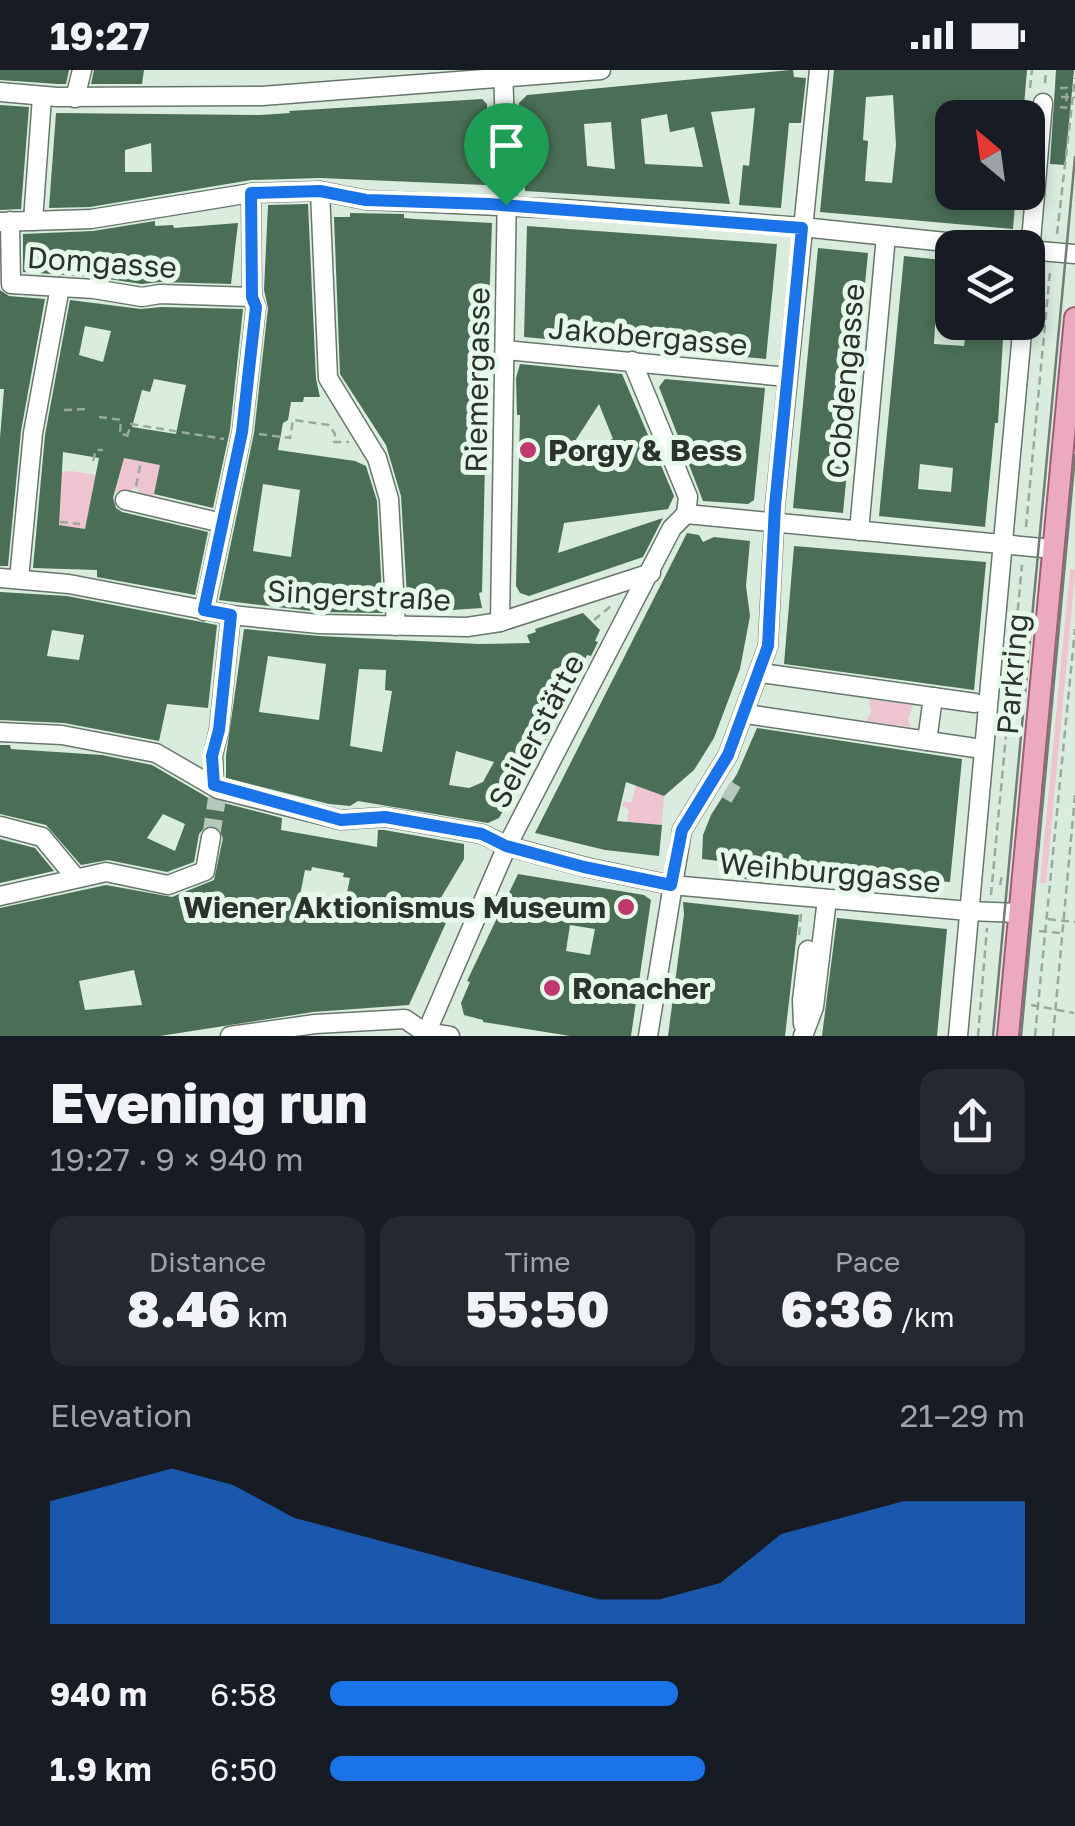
<!DOCTYPE html>
<html lang="en">
<head>
<meta charset="utf-8">
<style>
	body { margin:0; font-family:"Golos Text",sans-serif; background:#242831; color:#f1f3f6; height:100vh; display:flex; flex-direction:column; font-size:38px; white-space:nowrap }
	* { box-sizing:border-box; margin:0 }
	p { font-size:32px; color:#9ea1a6 }
	.icon { flex:none; width:55px; height:55px; fill:none; stroke:currentColor; stroke-width:2; stroke-linecap:round; stroke-linejoin:round }
	.map { position:relative; height:966px; overflow:hidden }
	.sheet { display:flex; flex-direction:column; background:#171b24; flex:1 }
	.sheet>* { flex:none }
	.needle { width:65px; rotate:331deg }
	.controls { position:absolute; left:935px; top:30px; display:grid; gap:20px }
	.controls a { display:grid; place-items:center; width:110px; height:110px; border-radius:20px; background:#171b24; box-shadow:0 5px 15px #0003; font-size:50px }
	.pin { position:absolute; display:grid; place-items:center; width:85px; height:85px; color:#fff; margin:-102px -42px; border-radius:50% 50% 50% 0; rotate:-45deg; box-shadow:0 0 10px #0007 }
	.pin .icon { rotate:45deg }
	.round { display:grid; place-items:center; flex:none; width:105px; height:105px; border-radius:20px; background:#242831 }
	.headline { display:flex; align-items:center; justify-content:space-between; height:170px; padding:0 50px }
	h1 { font-size:55px; font-weight:800; line-height:75px }
	.metrics { display:grid; grid-template-columns:repeat(3,1fr); gap:15px; height:170px; padding:10px 50px }
	.metrics div { display:grid; align-content:center; border-radius:20px; background:#242831; text-align:center }
	.metrics b { font-size:50px; font-weight:800 }
	.metrics small { font-size:28px; font-weight:400 }
	.metrics p { font-size:28px }
	.chart { height:280px; padding:20px 50px }
	.chart p { display:flex; justify-content:space-between }
	.chart svg { width:100%; height:180px; margin-top:10px; fill:#1a73e8; opacity:.7 }
	ul { padding:0 50px; list-style:none; font-size:32px }
	li { display:grid; grid-template-columns:160px 120px 1fr; align-items:center; height:75px }
	li i { height:25px; border-radius:12px; background:#1a73e8 }
	.status { display:flex; justify-content:space-between; align-items:center; height:70px; padding:0 50px; background:#171b24; direction:ltr }
	.status svg { height:28px; fill:currentColor }
	.map>svg:first-child { display:block }
	.green { fill:#edc4cf }
	.building { fill:#4a6f56; fill-rule:evenodd }
	.lines { fill:none; stroke-linecap:round; stroke-linejoin:round }
	.minor-tunnel { stroke:#b6c7bb; stroke-width:18; stroke-dasharray:18 9; stroke-linecap:butt }
	.minor-casing { stroke:#67776b; stroke-width:21 }
	.major-casing { stroke:#a05c72; stroke-width:24 }
	.path { stroke:#9aa99e; stroke-width:2.5; stroke-dasharray:8 5; stroke-linecap:butt }
	.minor { stroke:#fff; stroke-width:18 }
	.major { stroke:#ecaac1; stroke-width:20 }
	.tram { stroke:#717d74; stroke-width:2.5 }
	.route-casing { stroke:#fff; stroke-width:20 }
	.route { stroke:#1a73e8; stroke-width:12 }
	.poi-dot { fill:#c13770; stroke:#e7f9eb; stroke-width:4 }
	.labels { text-anchor:middle; dominant-baseline:central; stroke-width:10; stroke-linejoin:round; paint-order:stroke }
	.street-label { font-size:30px; fill:#2c332e; stroke:#e7f9eb }
	.poi-label { font-size:30px; font-weight:bold; fill:#2c332e; stroke:#e7f9eb; text-anchor:start }
</style>
</head>
<body>
<div class="status"><b>19:27</b><svg viewBox="0 0 49 12"><path d="M0 12V9h3v3zM5 12V6h3v6zM10 12V3h3v9zM15 12V0h3v12zM26 1h20v11H26zM47 4h2v5h-2z"/></svg></div>
<div class="map">
<svg width="1075" height="966" viewBox="0 0 1075 966">
	<rect width="100%" height="100%" fill="#d9ecde"/>
	<g class="green">
		<path d="M124,388L163,395L153,426L156,430L138,426L139,419L133,418L130,425L115,422Z"/>
		<path d="M71,401L96,405L85,459L59,455L60,439L55,438L61,402Z"/>
		<path d="M1070,499L1075,500V505L1046,813H1040Z"/>
		<path d="M869,629L913,635L908,648L910,657L866,651L871,642Z"/>
		<path d="M636,715L664,726L662,755L627,752L629,740L622,736L624,731L631,733Z"/>
	</g>
	<g class="building">
		<path d="M0,0H69L66,14H58L0,10Z"/>
		<path d="M94,0H144L142,14H91Z"/>
		<path d="M790,0H793L794,7L806,8L801,53H789L781,138L739,135L743,95L749,96L755,38L711,42L730,134L525,121L519,33L527,25ZM667,44L670,62L694,57L703,97L645,94L641,49ZM611,52L615,99L587,96L584,54Z"/>
		<path d="M834,0H1027L1023,48H952V122H1016L1013,159L820,142ZM893,25L896,75L892,113L865,111L868,71L863,70L866,27Z"/>
		<path d="M1056,0H1074L1065,95L1050,94Z"/>
		<path d="M482,29L487,34L490,110L485,115L320,108L251,110L90,137L49,138L56,43L260,45L290,43L289,41ZM151,73L152,102H125V80Z"/>
		<path d="M0,35L29,37L21,139L0,140Z"/>
		<path d="M308,134L316,309L320,327H304L303,332H291L288,350L283,353L278,380L355,391L366,396L377,431L383,543L320,542L219,530L254,363L268,238L264,220L268,135ZM263,414L300,420L291,487L253,481Z"/>
		<path d="M350,143L404,144V148L415,149L492,153L488,264L484,263L488,266L482,522L479,523L482,538L408,543L401,426L386,375L340,304L334,147H350Z"/>
		<path d="M155,151V156L173,155L174,158L238,153L231,214L160,212L142,214L95,207L23,202V164L93,161Z"/>
		<path d="M527,156L777,174L766,289L524,267Z"/>
		<path d="M818,178L868,183L843,443L793,438Z"/>
		<path d="M904,186L952,191V239L936,238L934,274L964,276L967,252H1004L998,353H995L985,457L879,446ZM920,394L953,398L951,422L918,419Z"/>
		<path d="M0,220L9,226L45,229L21,361L8,496H0V368L4,319H0Z"/>
		<path d="M70,230L141,239L161,237L243,239L230,360L213,438L154,424L160,395L124,388L113,428L116,438L122,442L208,462L195,525L97,507V500L33,498L45,365ZM85,256L111,261L103,292L79,285ZM154,309L186,315L176,364L132,357L142,320L150,322ZM63,382L99,388L85,459L59,455Z"/>
		<path d="M520,294L622,304L674,426L668,439L564,453L558,483L663,448L643,487L529,526L520,523L516,516L520,345H517L516,308ZM599,334L613,369L566,385Z"/>
		<path d="M665,309L765,318L754,430L748,434L703,431L659,317Z"/>
		<path d="M687,463L699,465L703,472L714,467L750,471L746,516L750,546L740,599L714,668L694,700L664,726L626,712L617,751L662,755L659,786L605,780L535,763Z"/>
		<path d="M794,476L986,492L974,620L784,594Z"/>
		<path d="M0,522L67,526L217,555L208,638L167,634L159,671L64,653L0,650ZM52,560L84,565L79,590L47,586Z"/>
		<path d="M583,543L600,560L595,571L598,572L591,586L587,585L579,603L581,605L535,689L532,688L499,748L488,753L358,731L350,736L329,734L226,708V686L244,559L319,566L479,574L530,573L527,565L536,562L535,559ZM268,586L326,594L319,650L259,642ZM359,599L386,600L385,620L392,621L382,682L350,676ZM456,681L494,692L483,712L469,718L449,715Z"/>
		<path d="M757,658L962,689L950,812L881,807L879,821L859,819L860,805L757,795L755,810L734,808L735,793L702,789L703,765L711,745L737,704Z"/>
		<path d="M0,675H10L11,679L102,685L152,695L212,730L282,748L281,760L377,777L378,760H384L464,774V789L436,836L448,841L449,846L409,935L313,942L160,966H0V838L106,815L172,827L214,810L223,768L218,757L206,756L199,764L194,792L167,802L108,790L81,795L46,755L0,744ZM163,744L185,754L175,781L147,768ZM312,797L344,803L343,807L350,808L345,833L300,825L305,800L311,801ZM134,900L142,935L85,940L79,911Z"/>
		<path d="M0,769L35,778L54,801L0,813Z"/>
		<path d="M518,804L644,825L651,830L631,966H570L483,952V950L464,945L461,933L470,912L467,911ZM570,855L595,859L590,885L566,881Z"/>
		<path d="M683,832L799,845L785,966H668L684,844Z"/>
		<path d="M837,848L947,859L937,966H822Z"/>
	</g>
	<g class="lines">
		<g class="minor-tunnel">
			<path d="M726,719L736,725"/>
			<path d="M211,767L217,728"/>
		</g>
		<defs>
			<g id="minor">
				<path d="M0,22L57,27L262,26L601,0"/>
				<path d="M75,28L82,0"/>
				<path d="M320,121L328,308L377,388L389,429L396,556"/>
				<path d="M10,151L11,214L94,219L142,227L160,224L252,227"/>
				<path d="M33,151L42,27"/>
				<path d="M0,152L91,149L251,123L320,121L366,130L565,139L802,157L1003,178"/>
				<path d="M1028,180L1075,184"/>
				<path d="M1028,205L1043,33"/>
				<path d="M505,280L787,307"/>
				<path d="M632,291L688,427L686,444"/>
				<path d="M125,430L222,453"/>
				<path d="M686,444L1053,479"/>
				<path d="M859,461L886,166"/>
				<path d="M0,508L69,514L231,545L319,554L467,557L500,552L651,503"/>
				<path d="M19,509L33,363L60,217"/>
				<path d="M204,541L242,362L256,237L252,227L251,123"/>
				<path d="M500,552L507,116L503,0"/>
				<path d="M761,603L975,633"/>
				<path d="M746,644L982,679"/>
				<path d="M0,662L62,665L156,683L218,719L341,750L385,747L482,764L507,776L585,797L671,815L969,841L1020,843"/>
				<path d="M927,671L933,627"/>
				<path d="M214,715L213,685L219,660L231,545"/>
				<path d="M0,756L42,767L76,808"/>
				<path d="M0,826L106,802L168,815L205,801L211,767"/>
				<path d="M803,954L802,930L808,880"/>
				<path d="M230,966L315,954L405,949L424,962L450,966"/>
				<path d="M425,966L507,776L672,458L686,444"/>
				<path d="M648,966L682,760L728,685L768,576L775,436L819,0"/>
				<path d="M803,966L814,937L827,829"/>
				<path d="M958,966L1023,252"/>
			</g>
			<path id="major" d="M1008,966L1075,248"/>
		</defs>
		<use href="#minor" class="minor-casing"/>
		<use href="#major" class="major-casing"/>
		<g class="path">
			<path d="M1045,13L1046,0"/>
			<path d="M1030,18L1032,0"/>
			<path d="M1061,27H1075"/>
			<path d="M1060,37L1066,38L1067,18H1060"/>
			<path d="M1057,164L1075,8"/>
			<path d="M64,340L86,339"/>
			<path d="M99,347L121,350L120,364L127,365"/>
			<path d="M259,364L290,368L293,350L329,355L335,364L334,372H349"/>
			<path d="M127,367L131,354L224,369"/>
			<path d="M93,391L96,380H103"/>
			<path d="M136,416L141,391"/>
			<path d="M60,452L80,454"/>
			<path d="M1026,457L1050,201"/>
			<path d="M594,550L611,536"/>
			<path d="M1000,815L1002,806"/>
			<path d="M991,825L1022,495"/>
			<path d="M1048,849L1075,852"/>
			<path d="M1039,861L1061,863"/>
			<path d="M799,865L801,844"/>
			<path d="M1031,935L1074,943"/>
			<path d="M978,966L987,858"/>
			<path d="M1035,966L1075,559"/>
			<path d="M1053,966L1075,725"/>
		</g>
		<use href="#minor" class="minor"/>
		<use href="#major" class="major"/>
		<g class="tram">
			<path d="M993,966L1075,87"/>
			<path d="M1021,966L1075,385"/>
		</g>
	</g>
	<g class="lines">
		<defs>
			<path id="route" d="M320,121L366,130L489,134L802,158L775,436L768,576L728,685L682,760L671,815L584,797L506,776L482,764L385,747L341,750L214,715L212,686L219,660L231,545L204,540L242,362L256,237L252,227L251,123Z"/>
		</defs>
		<use href="#route" class="route-casing"/>
		<use href="#route" class="route"/>
	</g>
	<g class="poi-dot">
		<circle cx="528" cy="380" r="10"/>
		<circle cx="626" cy="837" r="10"/>
		<circle cx="552" cy="918" r="10"/>
	</g>
	<g class="labels">
		<g class="street-label">
			<text transform="translate(102 192) rotate(4)">Domgasse</text>
			<text transform="translate(648 266) rotate(5)">Jakobergasse</text>
			<text transform="translate(477 310) rotate(-89)">Riemergasse</text>
			<text transform="translate(845 311) rotate(-85)">Cobdengasse</text>
			<text transform="translate(359 525) rotate(3)">Singerstraße</text>
			<text transform="translate(1012 604) rotate(-85)">Parkring</text>
			<text transform="translate(536 661) rotate(-62)">Seilerstätte</text>
			<text transform="translate(830 802) rotate(5)">Weihburggasse</text>
		</g>
		<g class="poi-label">
			<text x="548" y="380">Porgy &amp; Bess</text>
			<text x="606" y="837" text-anchor="end">Wiener Aktionismus Museum</text>
			<text x="572" y="918">Ronacher</text>
		</g>
	</g>
</svg>
<div class="controls">
<a><svg class="needle" viewBox="-14 -14 28 28"><path d="M0-13l5 13h-10z" fill="#e53935"/><path d="M0 13l5-13h-10z" fill="#9ea1a6"/></svg></a>
<a><svg class="icon" aria-label="layers" viewBox="0 0 24 24"><path d="M12 4l9 5-9 5-9-5zM3 14l9 5 9-5"/></svg></a>
</div>
<div class="pin" style="left:506px;top:135px;background:#1e9e55"><svg class="icon" aria-label="arrive" viewBox="0 0 24 24"><path d="M6 21V4h12l-3 4 3 4H6"/></svg></div>
</div>
<section class="sheet">
<div class="headline"><div><h1>Evening run</h1><p>19:27 · 9 × 940 m</p></div><a class="round"><svg class="icon" aria-label="share" viewBox="0 0 24 24"><path d="M12 15V3M7 8l5-5 5 5M5 13v7h14v-7"/></svg></a></div>
<div class="metrics">
<div><p>Distance</p><b>8.46<small> km</small></b></div>
<div><p>Time</p><b>55:50</b></div>
<div><p>Pace</p><b>6:36<small> /km</small></b></div>
</div>
<div class="chart"><p><span>Elevation</span>21–29 m</p>
<svg viewBox="0 0 160 44" preserveAspectRatio="none"><path d="M0 44V14L10 10L20 6L30 10L40 18L50 22L60 26L70 30L80 34L90 38L100 38L110 34L120 22L130 18L140 14L150 14L160 14V44z"/></svg>
</div>
<ul>
<li><b>940 m</b>6:58<i style="width:50%"></i></li>
<li><b>1.9 km</b>6:50<i style="width:54%"></i></li>
</ul>
</section>
</body>
</html>
